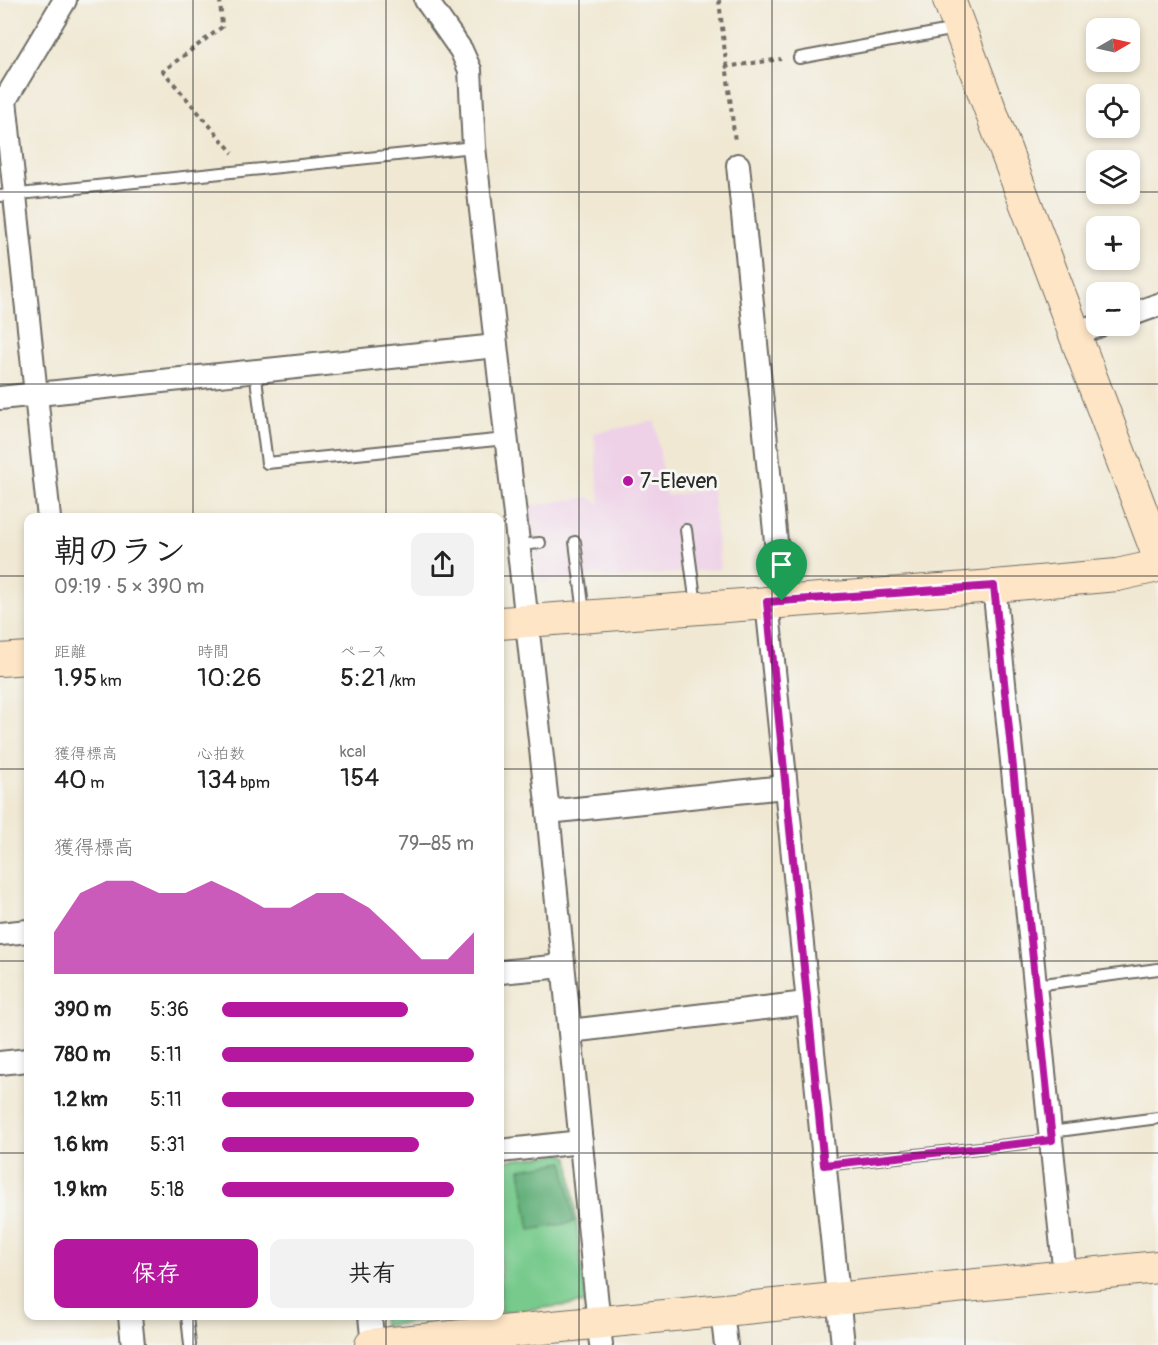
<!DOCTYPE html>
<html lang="ja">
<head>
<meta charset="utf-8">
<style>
	body { margin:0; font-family:Pangolin,"Klee One",sans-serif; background:#f2f2f2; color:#222; height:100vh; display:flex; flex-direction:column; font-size:22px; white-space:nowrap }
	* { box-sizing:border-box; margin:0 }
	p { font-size:20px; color:#767676 }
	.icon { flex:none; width:33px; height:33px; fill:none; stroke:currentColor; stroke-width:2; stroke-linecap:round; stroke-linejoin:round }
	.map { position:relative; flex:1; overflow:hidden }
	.side { position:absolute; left:24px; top:513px; width:480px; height:807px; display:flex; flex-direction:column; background:#fff; border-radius:12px; box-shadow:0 3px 9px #0003 }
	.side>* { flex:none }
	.needle { width:39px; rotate:81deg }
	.controls { position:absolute; left:1086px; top:18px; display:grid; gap:12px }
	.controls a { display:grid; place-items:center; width:54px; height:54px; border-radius:12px; background:#fff; box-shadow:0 3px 9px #0003; font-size:30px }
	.pin { position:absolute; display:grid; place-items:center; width:51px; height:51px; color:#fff; margin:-62px -26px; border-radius:50% 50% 50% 0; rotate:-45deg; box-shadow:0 0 6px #0007 }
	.pin .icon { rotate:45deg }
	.round { display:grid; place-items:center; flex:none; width:63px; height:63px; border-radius:12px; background:#f2f2f2 }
	.summary { display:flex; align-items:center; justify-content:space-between; height:102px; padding:0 30px }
	h1 { font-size:33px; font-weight:600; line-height:45px }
	.stats { display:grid; grid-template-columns:repeat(3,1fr); gap:9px; height:102px; padding:6px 30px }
	.stats div { display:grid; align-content:center }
	.stats b { font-size:26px; font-weight:600 }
	.stats small { font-size:16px; font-weight:400 }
	.stats p { font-size:16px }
	.chart { height:168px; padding:12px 30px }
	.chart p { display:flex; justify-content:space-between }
	.chart svg { width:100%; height:108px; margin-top:6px; fill:#b5179e; opacity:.7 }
	.action { display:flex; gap:12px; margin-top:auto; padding:12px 30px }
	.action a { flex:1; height:69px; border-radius:12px; background:#b5179e; color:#fff; font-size:24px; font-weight:600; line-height:69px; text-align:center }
	.action a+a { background:#f2f2f2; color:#222 }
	ul { padding:0 30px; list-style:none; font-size:20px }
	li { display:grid; grid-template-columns:96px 72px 1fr; align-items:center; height:45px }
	li i { height:15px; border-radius:8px; background:#b5179e }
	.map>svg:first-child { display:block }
	.built { fill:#eed0e7 }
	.green { fill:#77ca8c; stroke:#517a5c; stroke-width:1.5 }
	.forest { fill:#61ae78; stroke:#466c52; stroke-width:1.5 }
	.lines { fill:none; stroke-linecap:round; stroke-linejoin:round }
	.lane-casing { stroke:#706d66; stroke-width:14 }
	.street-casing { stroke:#706d66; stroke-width:26 }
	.secondary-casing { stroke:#706d66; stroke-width:34 }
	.path { stroke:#706d66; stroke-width:4; stroke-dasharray:4.5 4.5; stroke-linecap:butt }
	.lane { stroke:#fff; stroke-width:10 }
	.street { stroke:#fff; stroke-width:22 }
	.secondary { stroke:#fde5c5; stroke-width:32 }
	.route-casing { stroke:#fff; stroke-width:12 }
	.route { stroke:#b5179e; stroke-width:8 }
	.grid { fill:none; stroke:#2b2b2b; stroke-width:1.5; stroke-opacity:0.55 }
	.poi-dot { fill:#b5179e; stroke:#f6f6f2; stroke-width:2 }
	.labels { text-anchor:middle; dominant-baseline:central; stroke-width:6; stroke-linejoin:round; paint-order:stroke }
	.poi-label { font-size:21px; fill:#2b2b2b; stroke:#f6f6f2; text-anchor:start }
</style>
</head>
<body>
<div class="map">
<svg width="1158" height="1345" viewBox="0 0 1158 1345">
	<rect width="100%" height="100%" fill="#f6f6f2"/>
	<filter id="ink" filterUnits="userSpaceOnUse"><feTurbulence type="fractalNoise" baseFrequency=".0167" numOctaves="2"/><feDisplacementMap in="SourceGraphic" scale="12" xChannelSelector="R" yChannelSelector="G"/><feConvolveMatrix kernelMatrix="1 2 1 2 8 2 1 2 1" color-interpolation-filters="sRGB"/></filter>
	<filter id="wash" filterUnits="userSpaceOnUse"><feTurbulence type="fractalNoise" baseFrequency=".008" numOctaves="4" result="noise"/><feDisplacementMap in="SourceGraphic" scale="24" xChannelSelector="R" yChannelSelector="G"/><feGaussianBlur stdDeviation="1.35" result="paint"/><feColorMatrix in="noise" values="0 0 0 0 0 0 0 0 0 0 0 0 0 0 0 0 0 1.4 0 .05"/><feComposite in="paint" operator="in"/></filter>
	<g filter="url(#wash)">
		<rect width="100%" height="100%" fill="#f0e8d3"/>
		<path class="built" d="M655,421L666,496L712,488L720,569L608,579L599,574L546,582L537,578L528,506L588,497L600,504L594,433Z"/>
		<g class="green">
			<path d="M562,1154L569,1157L586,1303L500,1313V1161Z"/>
			<path d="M382,1316H475L383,1326Z"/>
		</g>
		<path class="forest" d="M564,1162L574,1222L530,1230L520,1169Z"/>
	</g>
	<g filter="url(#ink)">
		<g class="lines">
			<defs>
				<g id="lane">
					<path d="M799,58L956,29"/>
					<path d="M0,196L474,147"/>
					<path d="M255,371L267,463L506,439"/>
					<path d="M686,530L696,605"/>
					<path d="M575,542L584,613"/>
					<path d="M519,545L540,543"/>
					<path d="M1036,985L1158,969"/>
					<path d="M1051,1132L1158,1118"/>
					<path d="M824,1165L1052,1140"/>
					<path d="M187,1316L190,1345"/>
				</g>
				<g id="street">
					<path d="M426,0L461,50L470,70L474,147L548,812L601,1345"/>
					<path d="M738,165L782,601"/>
					<path d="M1130,315L1158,305"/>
					<path d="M1075,334L1098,326"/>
					<path d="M0,398L496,346"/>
					<path d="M49,518L5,100L65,0"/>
					<path d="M994,586L1065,1276"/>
					<path d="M767,602L843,1345"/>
					<path d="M548,812L784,787"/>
					<path d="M0,934L28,931"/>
					<path d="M500,972L563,966"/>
					<path d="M570,1031L806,1003"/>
					<path d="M0,1063L28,1060"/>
					<path d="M500,1151L581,1142"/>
					<path d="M722,1312L726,1345"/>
					<path d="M130,1316L133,1345"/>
					<path d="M370,1316L373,1345"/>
				</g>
				<g id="secondary">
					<path d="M949,0L1158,555"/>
					<path d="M500,623L994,586L1117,575L1158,566"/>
					<path d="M0,660L28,658"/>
					<path d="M371,1345L1158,1267"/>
				</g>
			</defs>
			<use href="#lane" class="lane-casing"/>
			<use href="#street" class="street-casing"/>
			<use href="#secondary" class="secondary-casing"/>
			<g class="path">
				<path d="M220,0L222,27L163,71L233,153"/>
				<path d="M719,0L735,142"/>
				<path d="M725,67L781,59"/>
			</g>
			<use href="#lane" class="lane"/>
			<use href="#street" class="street"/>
			<use href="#secondary" class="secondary"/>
		</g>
	</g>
	<g class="lines" filter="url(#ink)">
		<defs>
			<path id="route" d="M994,586L1052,1140L824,1165L767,602Z"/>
		</defs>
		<use href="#route" class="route-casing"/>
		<use href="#route" class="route"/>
	</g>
	<path class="grid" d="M193,0V518M386,0V518M579,0V1345M772,0V1345M965,0V1345M0,192H1096M1130,192H1158M0,384H1158M0,576H28M500,576H1158M0,769H28M500,769H1158M0,961H28M500,961H1158M0,1153H28M500,1153H1158M193,1316V1345M386,1316V1345"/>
	<circle class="poi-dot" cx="628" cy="481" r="6"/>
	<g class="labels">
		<g class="poi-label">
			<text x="640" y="481">7-Eleven</text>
		</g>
	</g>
</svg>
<div class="controls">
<a><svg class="needle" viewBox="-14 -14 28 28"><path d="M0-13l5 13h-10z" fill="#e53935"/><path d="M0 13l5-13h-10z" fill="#767676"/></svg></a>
<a><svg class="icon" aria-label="locate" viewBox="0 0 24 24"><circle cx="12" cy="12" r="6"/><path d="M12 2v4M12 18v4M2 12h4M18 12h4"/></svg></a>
<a><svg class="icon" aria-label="layers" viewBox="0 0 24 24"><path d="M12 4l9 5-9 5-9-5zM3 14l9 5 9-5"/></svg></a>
<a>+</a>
<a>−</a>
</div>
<div class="pin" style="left:782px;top:601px;background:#1e9e55"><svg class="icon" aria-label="arrive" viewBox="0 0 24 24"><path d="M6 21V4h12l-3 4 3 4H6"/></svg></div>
<section class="side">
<div class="summary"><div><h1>朝のラン</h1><p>09:19 · 5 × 390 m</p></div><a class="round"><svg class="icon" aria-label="share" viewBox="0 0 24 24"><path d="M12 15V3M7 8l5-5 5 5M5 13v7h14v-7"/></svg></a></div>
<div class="stats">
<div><p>距離</p><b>1.95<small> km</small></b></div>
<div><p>時間</p><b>10:26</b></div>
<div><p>ペース</p><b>5:21<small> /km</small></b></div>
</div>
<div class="stats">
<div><p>獲得標高</p><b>40<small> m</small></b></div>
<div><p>心拍数</p><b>134<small> bpm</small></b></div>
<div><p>kcal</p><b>154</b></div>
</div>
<div class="chart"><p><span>獲得標高</span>79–85 m</p>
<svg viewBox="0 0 160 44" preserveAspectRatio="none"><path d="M0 44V27L10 11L20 6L30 6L40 11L50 11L60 6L70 11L80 17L90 17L100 11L110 11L120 17L130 27L140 38L150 38L160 27V44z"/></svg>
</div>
<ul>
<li><b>390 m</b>5:36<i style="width:74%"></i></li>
<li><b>780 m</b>5:11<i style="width:100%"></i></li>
<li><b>1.2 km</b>5:11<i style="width:100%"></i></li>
<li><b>1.6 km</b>5:31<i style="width:78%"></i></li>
<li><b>1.9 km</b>5:18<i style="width:92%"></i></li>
</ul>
<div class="action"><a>保存</a><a>共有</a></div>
</section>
</div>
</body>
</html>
